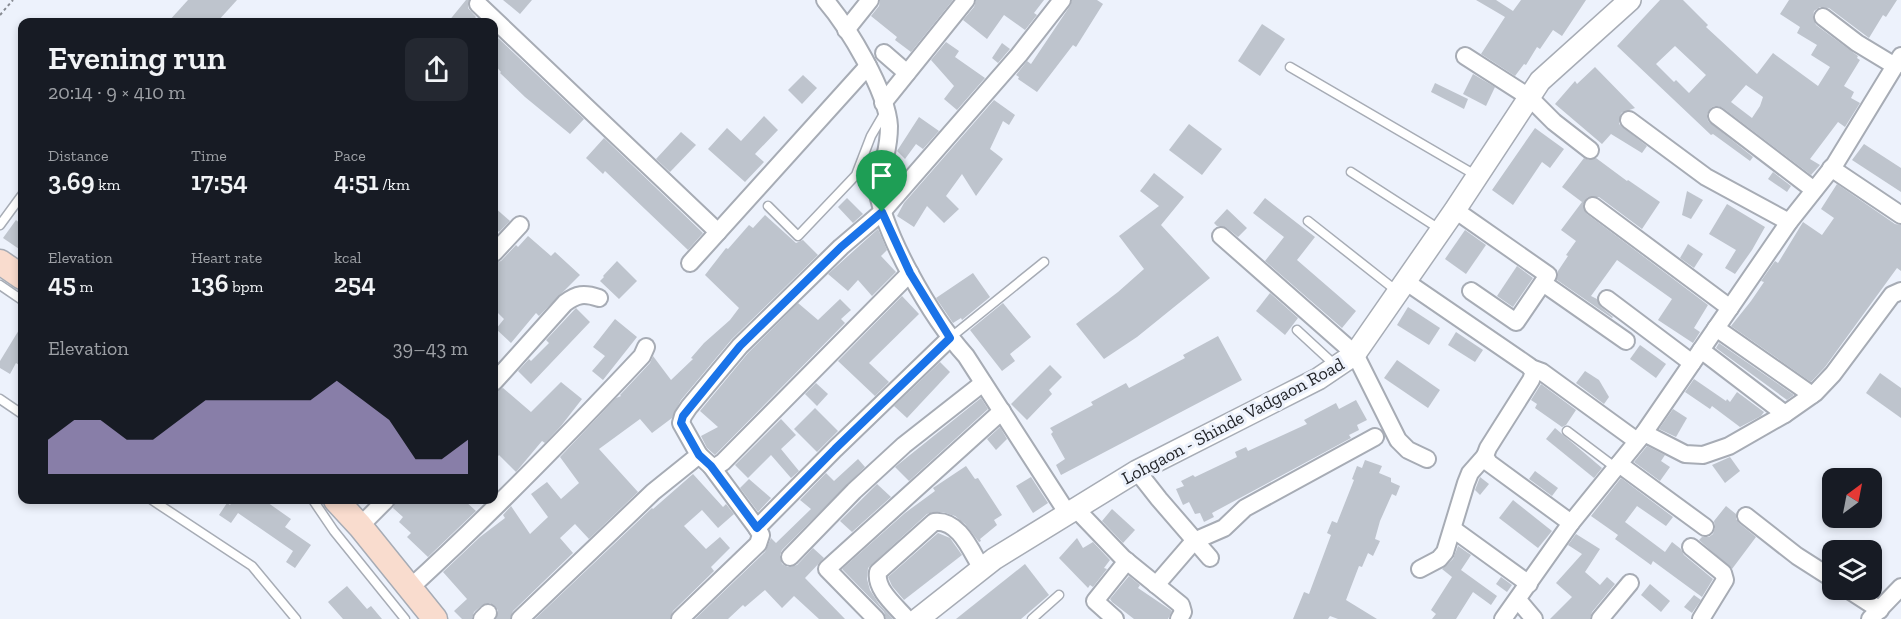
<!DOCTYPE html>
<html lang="en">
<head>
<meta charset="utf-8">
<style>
	body { margin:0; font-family:"Zilla Slab",serif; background:#242831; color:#f1f3f6; height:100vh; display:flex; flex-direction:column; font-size:22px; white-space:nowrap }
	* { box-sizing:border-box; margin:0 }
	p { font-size:20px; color:#9ea1a6 }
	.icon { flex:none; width:33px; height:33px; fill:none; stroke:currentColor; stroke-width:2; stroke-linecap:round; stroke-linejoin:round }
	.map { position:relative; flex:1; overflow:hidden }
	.details { position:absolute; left:18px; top:18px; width:480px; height:486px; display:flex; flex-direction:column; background:#171b24; border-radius:12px; box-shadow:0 3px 9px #0003 }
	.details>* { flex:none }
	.needle { width:39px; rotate:32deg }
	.buttons { position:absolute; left:1822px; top:468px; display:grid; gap:12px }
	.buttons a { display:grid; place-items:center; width:60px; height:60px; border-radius:12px; background:#171b24; box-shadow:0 3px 9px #0003; font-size:30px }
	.pin { position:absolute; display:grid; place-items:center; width:51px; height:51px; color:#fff; margin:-62px -26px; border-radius:50% 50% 50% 0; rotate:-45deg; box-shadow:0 0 6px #0007 }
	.pin .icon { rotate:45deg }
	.round { display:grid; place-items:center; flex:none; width:63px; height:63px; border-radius:12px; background:#242831 }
	.head { display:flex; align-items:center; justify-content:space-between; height:102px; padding:0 30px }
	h1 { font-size:33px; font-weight:600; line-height:45px }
	.stats { display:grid; grid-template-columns:repeat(3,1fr); gap:9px; height:102px; padding:6px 30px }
	.stats div { display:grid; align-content:center }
	.stats b { font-size:26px; font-weight:600 }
	.stats small { font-size:16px; font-weight:400 }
	.stats p { font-size:16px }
	.chart { height:168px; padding:12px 30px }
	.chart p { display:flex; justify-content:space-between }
	.chart svg { width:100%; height:108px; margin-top:6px; fill:#b9a8e0; opacity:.7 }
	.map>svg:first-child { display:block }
	.building { fill:#bec4cd; fill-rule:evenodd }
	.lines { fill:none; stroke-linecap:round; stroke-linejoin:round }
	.service-casing { stroke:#a7acb5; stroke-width:11 }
	.minor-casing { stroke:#a7acb5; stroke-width:20 }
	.tertiary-casing { stroke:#a7acb5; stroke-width:24 }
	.secondary-casing { stroke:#a7acb5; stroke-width:27 }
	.path { stroke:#878b92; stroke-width:2; stroke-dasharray:3 3; stroke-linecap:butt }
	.service { stroke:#fff; stroke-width:8 }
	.minor { stroke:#fff; stroke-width:16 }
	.tertiary { stroke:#fff; stroke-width:21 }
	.secondary { stroke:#f9dcce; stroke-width:24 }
	.route-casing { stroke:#fff; stroke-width:12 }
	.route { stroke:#1a73e8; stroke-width:8 }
	.labels { text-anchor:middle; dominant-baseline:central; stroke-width:6; stroke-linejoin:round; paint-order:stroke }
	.street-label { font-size:18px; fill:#232529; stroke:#edf2fc }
</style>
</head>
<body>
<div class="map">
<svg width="1901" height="619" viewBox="0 0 1901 619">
	<rect width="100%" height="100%" fill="#edf2fc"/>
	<g class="building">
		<path d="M188,0H237L217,22H168Z"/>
		<path d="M466,0H469L468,8L476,17L472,22H448Z"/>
		<path d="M503,0H532L520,14Z"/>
		<path d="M880,0H953L911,52L895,40L897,37L871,16L879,6Z"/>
		<path d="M976,0H1044L1034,13L1037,15L1025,30L1004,15L987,39L963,20L974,7Z"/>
		<path d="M1072,0H1097L1103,4L1076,47L1073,45L1037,92L1018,79L1019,77L1016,75L1027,61L1031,64L1070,6Z"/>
		<path d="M1476,0H1496L1513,11L1521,0H1586L1562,36L1553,30L1540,49L1537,47L1526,65L1524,64L1515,76L1481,54L1505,17Z"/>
		<path d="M1660,0H1683L1708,25L1706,27L1757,74L1773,53L1818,86L1830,67L1811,55L1817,45L1797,33L1800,27L1780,14L1789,0H1897L1886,17L1883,15L1869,38L1829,8L1820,7L1814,11L1813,16L1816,25L1858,56L1857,58L1860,60L1844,86L1854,92L1851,98L1860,103L1845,127L1838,122L1810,159L1820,165L1811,175L1723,108L1718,106L1712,107L1707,114L1708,121L1753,157L1750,161L1713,134L1711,135L1617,46ZM1675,46L1706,75L1689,93L1676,80L1674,82L1656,64ZM1746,85L1763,97L1760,106L1752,118L1731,102Z"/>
		<path d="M1262,24L1285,39L1260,76L1238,61Z"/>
		<path d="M498,38L584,119L570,134L525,97L500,73L501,72L494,64V42Z"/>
		<path d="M946,42L959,51L955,57L985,78L957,110L944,99L954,86L931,60Z"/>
		<path d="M1002,43L1010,49L998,63L992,58Z"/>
		<path d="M1595,67L1635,108L1621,113L1619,124L1647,146L1642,153L1611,134L1602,144L1555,104L1575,81L1577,84Z"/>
		<path d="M1473,74L1495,87L1486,106L1463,94Z"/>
		<path d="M803,75L817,88L802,104L788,90Z"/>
		<path d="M1435,83L1468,99L1464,109L1431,92Z"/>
		<path d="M994,100L1015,115L1009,125L1003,121L990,149L1003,159L976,196L962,174L946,196L959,209L944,223L927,206L914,227L897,216L904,203Z"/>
		<path d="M764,116L778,130L755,154L764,162L745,182L708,149L727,128L741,141Z"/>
		<path d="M919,117L939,131L923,149L916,144L905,159L897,151Z"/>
		<path d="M1189,124L1222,149L1202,175L1169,150Z"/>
		<path d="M1535,128L1564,149L1550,168L1542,162L1513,205L1492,190Z"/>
		<path d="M681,132L696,145L670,172L656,159Z"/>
		<path d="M604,138L703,233L688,250L605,171L603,174L586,158Z"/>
		<path d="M1864,144L1901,168V192L1852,160Z"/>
		<path d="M1584,158L1589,160L1596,158L1627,181L1628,180L1660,202L1642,229L1599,197H1588L1583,205L1587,214L1708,305L1694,328L1700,332L1693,343L1658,320L1672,299L1617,260L1591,296L1597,299L1601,307L1613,317L1612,318L1557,280L1558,271L1568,256L1566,255L1576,241L1561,230L1582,202L1562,187Z"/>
		<path d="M891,170L899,177L888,189L886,181Z"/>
		<path d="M1773,172L1791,186L1787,192L1768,179Z"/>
		<path d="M1154,173L1184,197L1161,225L1210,278L1137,337L1104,359L1076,324L1118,292L1144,269L1119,236L1159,206L1140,191Z"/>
		<path d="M1837,184L1895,224L1901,225V271L1897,268L1825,367L1811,382L1731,326L1751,301L1764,282L1761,281L1775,261L1778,263L1803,222L1822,235L1834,218L1821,209Z"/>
		<path d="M1687,191L1703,200L1691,219L1682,215Z"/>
		<path d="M847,198L863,214L853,223L838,207Z"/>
		<path d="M1265,198L1315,237L1297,260L1356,311L1342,328L1265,261L1284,237L1253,213Z"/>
		<path d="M1727,204L1765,227L1752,250L1735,274L1725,268L1736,250L1709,234Z"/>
		<path d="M494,207L510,221L499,232L494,227Z"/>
		<path d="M1227,209L1247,228L1238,237L1227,228L1217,226L1214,223Z"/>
		<path d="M765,215L796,243L803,240L818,255L732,339L681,400L672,418L652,433L640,419L599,449L638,492L589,539L575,524L560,538L573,553L513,611L510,619H496L498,610L490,603L481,606L474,612L472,619H462L454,611L467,599L443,572L480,537L505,518L503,515L511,506L530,534L548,517L531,494L547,482L561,499L579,483L560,457L616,398L621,396L620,395L650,363L653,356L671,380L693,359L691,358L704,343L730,320L739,308L705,275L726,248L728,249L749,225L753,228Z"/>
		<path d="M16,220L22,225V251L3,238Z"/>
		<path d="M878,229L887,250L881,256L896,272L872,296L858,280L848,291L828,274Z"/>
		<path d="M1465,230L1486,245L1466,274L1445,259Z"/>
		<path d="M528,236L551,256L555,252L580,275L539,316L536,313L511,343L496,329L504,319L494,309V263L501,261L516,245L518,247Z"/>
		<path d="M1688,244L1703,254L1694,268L1680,258Z"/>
		<path d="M617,261L637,281L619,299L600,281L604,277L603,276Z"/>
		<path d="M1517,266L1533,278L1513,307L1497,296Z"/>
		<path d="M973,273L990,297L962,320L961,318L953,323L936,298Z"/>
		<path d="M1270,293L1298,318L1285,335L1256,311Z"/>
		<path d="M902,296L919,314L869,363L889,382L875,396L838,361Z"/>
		<path d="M840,299L851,310L841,319L845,323L715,455L707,448L701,436L718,427L700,411L748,353L798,303L818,320Z"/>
		<path d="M1003,303L1031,337L1010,354L1015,361L1002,371L970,330Z"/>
		<path d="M1408,307L1440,328L1429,345L1397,325Z"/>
		<path d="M576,308L590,322L531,384L518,371L529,359L531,361L549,343L546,340Z"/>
		<path d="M615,319L637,337L603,380L592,371L605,356L593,347Z"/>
		<path d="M22,325V367L16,363L10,374L0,368V361Z"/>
		<path d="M1456,332L1483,350L1475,362L1448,345Z"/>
		<path d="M1218,336L1242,380L1061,475L1056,465L1065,459L1051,434L1053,432L1050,428L1093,405L1091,402L1126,383L1129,388L1185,358L1183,355Z"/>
		<path d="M1719,343L1794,395L1787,400L1716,348Z"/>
		<path d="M1640,345L1666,364L1656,378L1630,359Z"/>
		<path d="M1397,360L1440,390L1428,408L1384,378Z"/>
		<path d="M940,362L950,372L907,418L894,406Z"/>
		<path d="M1050,365L1062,377L1049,390L1052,394L1027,420L1011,404Z"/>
		<path d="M1585,371L1599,380L1609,397L1604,404L1576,383Z"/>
		<path d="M1880,373L1901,388V418L1866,393Z"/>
		<path d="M1694,379L1726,401L1727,399L1730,402L1737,392L1764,412L1761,416L1740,427L1712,406L1710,409L1685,392Z"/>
		<path d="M561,382L582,399L561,426L545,443L542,441L516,472L499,455L494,461V392L503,388L531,412Z"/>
		<path d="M816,383L828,394L817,406L805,394Z"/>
		<path d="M1541,384L1576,410L1566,425L1562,427L1535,408L1537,404L1531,400Z"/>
		<path d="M981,398L988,409L909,481L895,467Z"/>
		<path d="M1356,400L1367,420L1357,425L1359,430L1349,435L1351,438L1212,513L1214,517L1204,522L1200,513L1195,514L1189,502L1183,505L1176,489L1184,486L1181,481L1193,475L1195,477L1237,457L1235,452L1246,447L1248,451L1307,424L1304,420L1336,403L1339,409Z"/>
		<path d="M815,408L838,431L817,452L794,429Z"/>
		<path d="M1673,409L1687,418L1676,437L1659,429Z"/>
		<path d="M781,419L796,435L781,449L799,471L791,478L771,455L748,478L735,465Z"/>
		<path d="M1000,427L1007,439L996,450L987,439Z"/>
		<path d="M1555,428L1602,468L1594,478L1546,439Z"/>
		<path d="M1647,446L1665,455L1661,461L1670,467L1660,481L1634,462Z"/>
		<path d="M1730,457L1740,471L1725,483L1712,465Z"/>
		<path d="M858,459L865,467L782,550L780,555L782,564L788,567L797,565L813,548L824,558L805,578L845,619H819L794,596L782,608L765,590L745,607L743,605L728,619H695L765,552L771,538L776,543L811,509L800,500L826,473L834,481Z"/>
		<path d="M1365,460L1382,466L1379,473L1391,478V482L1400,486L1396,496L1392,494L1380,521L1375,539L1380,541L1373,556L1368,553L1362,567L1359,566L1346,600L1377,619H1338L1330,616L1328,619H1293L1304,592L1309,594L1331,535L1327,533L1332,521L1337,523L1354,480L1352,479L1357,466L1362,468Z"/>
		<path d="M966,466L975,479L978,478L1002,515L994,520L997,525L980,539L981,541L979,542L965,524L955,516L943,512H934L927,514L868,568L867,579L870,590L879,604L893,619H886L884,612L842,569L905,513L935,491L933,488Z"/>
		<path d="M1535,471L1558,488L1552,496L1529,479Z"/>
		<path d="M693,474L723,507L726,504L734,514L718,528L702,510L684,526L706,549L720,537L730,548L711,567L714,571L673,611L670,619H535L652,508L653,509Z"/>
		<path d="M1031,477L1048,503L1033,513L1016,486Z"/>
		<path d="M1480,477L1489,484L1480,495L1475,490Z"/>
		<path d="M1621,478L1673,517L1666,526L1637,506L1625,522L1665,552L1672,542L1681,549L1684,555L1713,579L1702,597L1653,561L1651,565L1615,539L1618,535L1591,516Z"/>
		<path d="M749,479L771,498L758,512L740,488Z"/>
		<path d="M877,484L891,497L852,532L840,521Z"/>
		<path d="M234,500H264L291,519L285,527L311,545L295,568L286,562L293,551L238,513L231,523L219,515L227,503L230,505Z"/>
		<path d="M396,500H464L476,511L428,557L407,537L411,533L399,522L403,517L393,508Z"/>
		<path d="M1513,500L1552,531L1538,548L1499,518Z"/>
		<path d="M1726,506L1736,514V519L1740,524L1756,537L1732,569L1699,540L1702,537H1709L1713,534L1715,528L1714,521Z"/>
		<path d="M1112,509L1135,530L1123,543L1102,521Z"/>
		<path d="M938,533L950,538L962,555L904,600L892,586L888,577Z"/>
		<path d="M1576,534L1600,549L1585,572L1600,585L1607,577L1615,584L1592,612L1590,619H1550L1572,597L1556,583L1582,554L1568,545Z"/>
		<path d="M1077,538L1083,548L1093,542L1110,560L1104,568L1107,569L1093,587L1090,585L1088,588L1059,558Z"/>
		<path d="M1458,546L1471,555L1461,570L1497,596L1491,605L1473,592L1456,619H1432L1436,614L1431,610L1452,577L1442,569L1453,559Z"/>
		<path d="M1025,564L1049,595L1021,619H956Z"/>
		<path d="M1129,576L1140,585L1138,588L1172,611L1168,619H1134L1112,602L1110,599Z"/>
		<path d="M1501,577L1512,585L1507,592L1496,584Z"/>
		<path d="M1650,584L1670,601L1661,612L1641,595Z"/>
		<path d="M347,586L367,609L371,606L382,619H343L328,602Z"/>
		<path d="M1694,595L1701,600L1692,613L1684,607Z"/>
	</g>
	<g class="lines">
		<defs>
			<g id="service">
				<path d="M1290,67L1477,176"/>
				<path d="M1351,172L1441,230"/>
				<path d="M768,206L798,236L856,175L871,136L885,112"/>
				<path d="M1308,221L1398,292"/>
				<path d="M0,225L22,195"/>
				<path d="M0,285L22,300"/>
				<path d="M1297,330L1336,366"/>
				<path d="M950,338L1044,262"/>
				<path d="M0,399L22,414"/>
				<path d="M1567,431L1616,468"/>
				<path d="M152,500L252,566L296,619"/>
				<path d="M313,500L334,531L405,619"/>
				<path d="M1032,619L1059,595"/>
			</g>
			<g id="minor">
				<path d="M825,0C848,27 887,91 889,126C889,135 887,149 885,157C882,166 875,174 876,183C883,235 931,317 966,356L1068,514"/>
				<path d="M478,4L718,232"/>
				<path d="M1823,17L1857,43L1895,66"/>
				<path d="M846,30L870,0"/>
				<path d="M884,53L907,73"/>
				<path d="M1465,56L1529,97L1554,122L1590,150"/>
				<path d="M883,103L966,0"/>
				<path d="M1717,116L1814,190"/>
				<path d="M1629,120L1706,177L1789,222"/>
				<path d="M1831,168L1901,215"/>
				<path d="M1593,206L1730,308"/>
				<path d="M1455,210L1548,275L1516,322L1471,291"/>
				<path d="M1221,236L1355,354L1398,440L1408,450L1427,459"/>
				<path d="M494,253L520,225"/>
				<path d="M690,263L868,66"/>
				<path d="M1405,281L1529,366L1534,372L1531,380L1488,448L1485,456L1489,463L1571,523"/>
				<path d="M1543,283L1626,341"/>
				<path d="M1607,299L1692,363"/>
				<path d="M1716,328L1812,395"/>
				<path d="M1701,350L1785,414"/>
				<path d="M1531,368L1542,372L1637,441"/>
				<path d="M494,382L565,303C577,294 584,293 599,298"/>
				<path d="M1644,433L1685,454L1703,455L1729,446L1785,414L1815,393L1833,374L1892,295L1901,291"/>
				<path d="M699,455L711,466H717L723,462L910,273"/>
				<path d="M1619,464L1705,527"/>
				<path d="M711,466L757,528"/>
				<path d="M1137,471L1159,499L1210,558"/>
				<path d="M1076,509L1123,558L1181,605L1183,612L1179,619"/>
				<path d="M1746,516L1797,556L1833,579"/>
				<path d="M360,526L386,500"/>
				<path d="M1453,529L1529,584"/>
				<path d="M1691,547L1723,573L1725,580L1701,619"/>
				<path d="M790,557L854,491L904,445L983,383"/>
				<path d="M1420,569L1439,559L1445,552L1466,483L1470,473L1485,456"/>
				<path d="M1156,585L1194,541L1224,528L1245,508L1375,437"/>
				<path d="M410,588C491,514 567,436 642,356L646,347"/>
				<path d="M1849,590L1880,610"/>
				<path d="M1518,600L1534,619"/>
				<path d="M482,619L488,613"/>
				<path d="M520,619L653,492L699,455L681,423L683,416L689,407L740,346L841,247L882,212L1019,55L1062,0"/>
				<path d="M680,619L758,544L761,535L757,528L835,449L950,338"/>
				<path d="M876,619L827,569L1002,411"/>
				<path d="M907,619C896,606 875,590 878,572L934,522C959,519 971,551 982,569"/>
				<path d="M1115,619L1095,601L1127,561"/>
				<path d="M1503,619L1571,523L1644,433L1789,222L1835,164L1901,56"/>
				<path d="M1600,619L1630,583"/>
				<path d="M1870,619L1901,587"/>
			</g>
			<path id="tertiary" d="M918,619L994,559L1137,471L1318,379L1355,354L1455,210L1540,81L1630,0"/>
			<g id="secondary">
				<path d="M0,262L22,277"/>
				<path d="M336,500L360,526L435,619"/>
			</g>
		</defs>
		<use href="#service" class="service-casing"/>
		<use href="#minor" class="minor-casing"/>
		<use href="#tertiary" class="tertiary-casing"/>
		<use href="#secondary" class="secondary-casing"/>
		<path class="path" d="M0,15L13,0"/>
		<use href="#service" class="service"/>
		<use href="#minor" class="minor"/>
		<use href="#tertiary" class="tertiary"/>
		<use href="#secondary" class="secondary"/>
	</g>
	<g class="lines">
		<defs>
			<path id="route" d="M882,212L910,273L950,338L835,449L757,528L711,466L699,455L681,423L683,416L740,346L841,247Z"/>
		</defs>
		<use href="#route" class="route-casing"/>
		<use href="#route" class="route"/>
	</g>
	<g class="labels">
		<g class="street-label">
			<text transform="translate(1233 421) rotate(-28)">Lohgaon - Shinde Vadgaon Road</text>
		</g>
	</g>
</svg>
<div class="buttons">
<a><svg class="needle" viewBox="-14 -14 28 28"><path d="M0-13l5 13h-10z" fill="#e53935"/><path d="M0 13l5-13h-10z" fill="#9ea1a6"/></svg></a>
<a><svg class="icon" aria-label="layers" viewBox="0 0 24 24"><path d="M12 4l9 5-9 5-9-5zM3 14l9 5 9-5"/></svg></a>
</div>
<div class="pin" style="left:882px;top:212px;background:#1e9e55"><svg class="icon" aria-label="arrive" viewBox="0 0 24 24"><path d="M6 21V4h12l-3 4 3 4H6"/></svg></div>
<section class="details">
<div class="head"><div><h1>Evening run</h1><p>20:14 · 9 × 410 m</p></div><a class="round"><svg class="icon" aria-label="share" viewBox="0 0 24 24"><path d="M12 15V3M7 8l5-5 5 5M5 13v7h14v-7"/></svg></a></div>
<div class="stats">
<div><p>Distance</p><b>3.69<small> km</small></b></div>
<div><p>Time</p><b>17:54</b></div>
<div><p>Pace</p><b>4:51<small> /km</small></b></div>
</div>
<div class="stats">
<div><p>Elevation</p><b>45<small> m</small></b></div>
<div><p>Heart rate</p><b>136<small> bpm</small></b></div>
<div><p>kcal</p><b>254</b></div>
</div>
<div class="chart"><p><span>Elevation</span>39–43 m</p>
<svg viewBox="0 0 160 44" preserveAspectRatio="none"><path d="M0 44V30L10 22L20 22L30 30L40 30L50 22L60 14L70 14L80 14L90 14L100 14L110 6L120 14L130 22L140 38L150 38L160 30V44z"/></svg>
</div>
</section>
</div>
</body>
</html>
